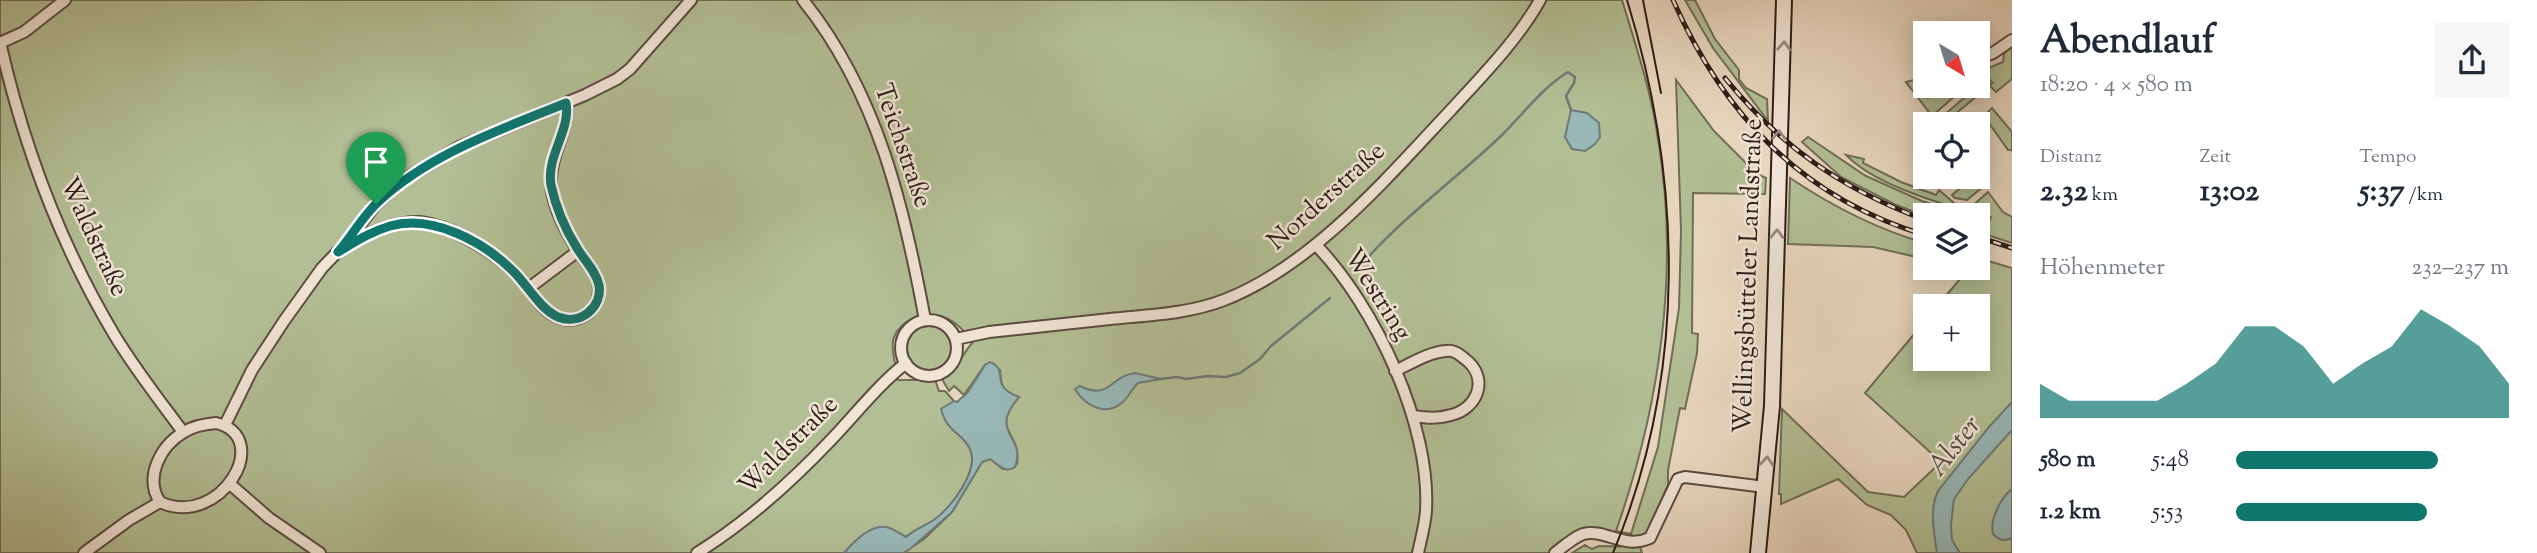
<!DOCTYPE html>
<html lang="de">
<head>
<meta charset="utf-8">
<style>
	body { margin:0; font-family:"Sorts Mill Goudy",serif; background:#f6f6f7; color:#1f2937; height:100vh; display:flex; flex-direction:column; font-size:26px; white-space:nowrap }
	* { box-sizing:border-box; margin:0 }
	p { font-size:23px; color:#747a83 }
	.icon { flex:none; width:38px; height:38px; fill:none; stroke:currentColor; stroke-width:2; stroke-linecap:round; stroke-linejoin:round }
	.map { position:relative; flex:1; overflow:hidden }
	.panel { display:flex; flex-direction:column; background:#fff; width:525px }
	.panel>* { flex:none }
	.needle { width:46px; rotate:142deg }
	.tools { position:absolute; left:1913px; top:21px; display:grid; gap:14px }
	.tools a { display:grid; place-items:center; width:77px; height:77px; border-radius:0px; background:#fff; box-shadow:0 4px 18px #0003; font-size:35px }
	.pin { position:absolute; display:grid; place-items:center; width:60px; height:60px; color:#fff; margin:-72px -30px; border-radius:50% 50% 50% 0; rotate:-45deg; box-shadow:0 0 7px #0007 }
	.pin .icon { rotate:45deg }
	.round { display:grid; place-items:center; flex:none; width:74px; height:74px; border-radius:0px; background:#f6f6f7 }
	.summary { display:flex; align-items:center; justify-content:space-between; height:119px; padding:0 28px }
	h1 { font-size:38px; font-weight:700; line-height:52px }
	.figures { display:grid; grid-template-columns:repeat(3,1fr); gap:10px; height:119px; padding:7px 28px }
	.figures div { display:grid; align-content:center }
	.figures b { font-size:30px; font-weight:700 }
	.figures small { font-size:19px; font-weight:400 }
	.figures p { font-size:19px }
	.chart { height:196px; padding:14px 28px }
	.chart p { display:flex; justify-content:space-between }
	.chart svg { width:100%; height:126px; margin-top:7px; fill:#0f766e; opacity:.7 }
	ul { padding:0 28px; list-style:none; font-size:23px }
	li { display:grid; grid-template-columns:112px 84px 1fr; align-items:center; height:52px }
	li i { height:18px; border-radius:9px; background:#0f766e }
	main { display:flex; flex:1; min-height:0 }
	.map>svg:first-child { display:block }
	.green { fill:#b2be94; stroke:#706e56; stroke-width:2 }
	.water { fill:#98b8b7; stroke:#6e7a77; stroke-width:2 }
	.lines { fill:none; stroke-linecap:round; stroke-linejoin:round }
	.stream { stroke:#6e7a77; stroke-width:2.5 }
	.street-casing { stroke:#5c4b41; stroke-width:14 }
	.secondary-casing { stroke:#2e1d17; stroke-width:18 }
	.street { stroke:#f0e4d5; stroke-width:10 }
	.secondary { stroke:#f0e4d5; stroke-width:14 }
	.tram { stroke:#2e1d17; stroke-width:2 }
	.rail-casing { stroke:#2e1d17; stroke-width:5 }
	.rail { stroke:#f0e4d5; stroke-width:2.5; stroke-dasharray:8; stroke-linecap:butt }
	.oneway { stroke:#998a80 }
	.route-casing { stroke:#fff; stroke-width:14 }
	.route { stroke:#0f766e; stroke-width:9 }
	.labels { text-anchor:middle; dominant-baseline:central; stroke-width:5; stroke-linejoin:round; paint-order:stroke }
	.street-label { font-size:26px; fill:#2e1d17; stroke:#f0e4d5 }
	.water-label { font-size:28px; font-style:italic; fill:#4e4c47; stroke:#f0e4d5 }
</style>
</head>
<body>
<main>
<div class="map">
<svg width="2012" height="553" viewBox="0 0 2012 553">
	<rect width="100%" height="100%" fill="#e8d6be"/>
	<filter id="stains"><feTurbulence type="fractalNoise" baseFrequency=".00286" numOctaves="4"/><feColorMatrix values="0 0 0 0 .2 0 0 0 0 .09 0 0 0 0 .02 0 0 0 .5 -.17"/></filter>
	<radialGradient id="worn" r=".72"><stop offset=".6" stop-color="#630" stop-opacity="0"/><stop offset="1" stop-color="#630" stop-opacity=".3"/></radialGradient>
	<g class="green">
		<path d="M0,0H1622C1636,46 1651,91 1658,139C1680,270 1660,406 1616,531L1631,534L1658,447L1679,308L1681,231L1676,80L1714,131L1757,174L1766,178L1765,194L1693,193L1692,333L1698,334L1697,353L1685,409L1680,408L1668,470V485L1646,534L1636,538L1573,536L1550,553H903L924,539L952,512L982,462L990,459L1003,469L1017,464C1022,430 989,433 1019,397C1001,390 1002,388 1000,370L985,365L964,395L954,386L949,391L942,379C958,370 961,355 973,342C965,333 959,324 948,319C929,309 898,319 893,341C891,352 897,368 898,380H935L939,391H945L954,401L942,409C947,433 962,432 970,449C980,470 951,508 934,520C925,526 915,529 906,537C878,521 864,530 844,553H0Z"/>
		<path d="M1685,0H1695L1715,39L1739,70V79L1746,88L1767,99L1768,121L1713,48Z"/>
		<path d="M2012,45V79L1996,92L1989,85L1993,83L1989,79L1987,83L1979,72L2003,62L2004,53Z"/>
		<path d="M1914,80L1928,98L1943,86H1972L1966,91L1963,89L1932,116L1906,82Z"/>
		<path d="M1973,90L1977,96L1943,124H1934Z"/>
		<path d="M1992,108L2012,132V150H2008L1984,116Z"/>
		<path d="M1808,137L1866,176L1922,201L1967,215L1925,216L1894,204L1841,177L1802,142Z"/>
		<path d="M1846,155L1864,159L1863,163L1901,182L1936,195L1939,190L1961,209C1925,199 1872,182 1846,155Z"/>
		<path d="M1960,177H1969L1973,182L1980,179L1984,186L1967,200L1955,198L1952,195L1966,183Z"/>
		<path d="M1790,178C1832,206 1876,229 1925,243V259L1873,247L1788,244Z"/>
		<path d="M1988,192L2003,212L2012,217V243L1978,232V218L1989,222L1991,217L1969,209Z"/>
		<path d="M1978,258L2012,268V553H1917L1906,530L1891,515L1867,505L1838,479L1781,504V494H1779L1782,409L1868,492L1904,497L1941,462L1865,393L1925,321V359H1978V306H1937L1967,271L1957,268H1978Z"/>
		<circle cx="929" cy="348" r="22"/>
		<path d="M1585,545L1592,549L1599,546L1640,547L1642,553H1572Z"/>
	</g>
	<g class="water">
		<path d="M1571,110L1587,113L1599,123L1600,137L1595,144L1585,151L1572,149L1565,137Z"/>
		<path d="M990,362C1011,371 987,385 1019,397C987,434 1027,435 1015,467C1004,474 999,464 990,459L982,462L952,512L910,549L903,553H844C854,542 869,525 886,527C893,528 900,534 906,537C915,529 925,526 934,520C951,507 980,471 970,449C962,432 947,433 941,409L954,401L957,402L968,392L985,365Z"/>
		<path d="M1135,373L1161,379L1138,383C1132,389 1129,396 1123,402C1106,417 1085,406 1075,389L1080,386C1110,401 1110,376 1135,373Z"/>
		<path d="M2012,402V430L1968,479L1954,499L1951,525L1952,540L1960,553H1937C1934,532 1929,510 1938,491L1989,427Z"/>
		<path d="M2012,489V538C2004,542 1999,540 1993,534C1989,521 2001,497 2012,489Z"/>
	</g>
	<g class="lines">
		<g class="stream">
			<path d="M1361,268L1362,264C1404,216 1456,179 1502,135C1523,114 1543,87 1568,72L1575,77L1574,83L1566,96L1571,110"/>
			<path d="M1161,379L1177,377L1186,379L1208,376L1226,377L1240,373L1260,359L1271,346L1330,298"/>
		</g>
		<defs>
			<g id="street">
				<path d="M803,0C877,92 904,206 925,320"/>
				<path d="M0,42C23,144 61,246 115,336C135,369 160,401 183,432"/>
				<path d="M0,43L24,32L65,0"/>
				<path d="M1978,59L1993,53L2012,40"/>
				<path d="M349,245C368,232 396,221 419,222C450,225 491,250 513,271C528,285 538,308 557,317C576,326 599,312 599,291C600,274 585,262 577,249C565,230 551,204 551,180C550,154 571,127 566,103"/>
				<path d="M1316,245C1375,306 1431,425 1426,511C1425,525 1421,539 1418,553"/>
				<path d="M529,288L578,251"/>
				<circle cx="929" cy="348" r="28"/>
				<path d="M956,339L989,332C1029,328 1070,323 1110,319C1149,315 1188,314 1224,300C1312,266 1387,178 1450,111C1481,77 1517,41 1540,0"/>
				<path d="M1395,371C1410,364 1429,352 1446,351C1454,350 1459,354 1465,359C1489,377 1479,408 1451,415C1438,419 1427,418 1413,416"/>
				<path d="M216,423C275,437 220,530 160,502C144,478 160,446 184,432C193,426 205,424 216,423Z"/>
				<path d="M225,425L252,370L284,321L322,268L346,243L376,204L403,180L459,147L585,95L617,79L630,69L691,0"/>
				<path d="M230,484L269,518L320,553"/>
				<path d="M84,553L129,520L160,502"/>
				<path d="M697,553C747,522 790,483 830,441C855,415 877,386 906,363"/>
				<path d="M1555,553C1564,546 1573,538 1583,534C1605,528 1624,550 1650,538L1678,479L1685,477L1765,487"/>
			</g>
			<path id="secondary" d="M1758,553L1772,406L1784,0"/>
		</defs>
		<use href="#street" class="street-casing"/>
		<use href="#secondary" class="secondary-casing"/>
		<use href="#street" class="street"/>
		<use href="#secondary" class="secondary"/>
		<g class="tram">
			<path d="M1643,0L1661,93"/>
			<path d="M1613,553C1687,376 1683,182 1627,0"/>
		</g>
		<defs>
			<g id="rail">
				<path d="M1673,0C1724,115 1802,198 1925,235"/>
				<path d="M1725,78C1781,147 1842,189 1925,220"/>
				<path d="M1978,237L2012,248"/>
			</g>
		</defs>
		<use href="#rail" class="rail-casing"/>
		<use href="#rail" class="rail"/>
	</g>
	<defs><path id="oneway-chevron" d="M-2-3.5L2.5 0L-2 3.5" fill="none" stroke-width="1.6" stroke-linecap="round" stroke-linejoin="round" transform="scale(1.75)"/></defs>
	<g class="oneway">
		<use href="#oneway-chevron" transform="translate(1784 46) rotate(-87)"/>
		<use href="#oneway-chevron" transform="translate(1779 135) rotate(-88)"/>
		<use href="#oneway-chevron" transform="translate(1777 234) rotate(-89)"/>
		<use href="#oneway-chevron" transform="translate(1767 461) rotate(-85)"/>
	</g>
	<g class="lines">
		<defs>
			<path id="route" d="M566,103C571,130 546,156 551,185C556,208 565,229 577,248C584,260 596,271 599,285C603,307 580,326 558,317C540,309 528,286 514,272C484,242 433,214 390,226C370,232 355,242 338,252C352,236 362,217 378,202C431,153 500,130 566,103Z"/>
		</defs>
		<use href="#route" class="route-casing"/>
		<use href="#route" class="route"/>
	</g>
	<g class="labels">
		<g class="street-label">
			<text transform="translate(902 146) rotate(71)">Teichstraße</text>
			<text transform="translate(1327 197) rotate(-42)">Norderstraße</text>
			<text transform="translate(93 237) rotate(65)">Waldstraße</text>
			<text transform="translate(1749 276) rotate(-88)">Wellingsbütteler Landstraße</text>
			<text transform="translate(1377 295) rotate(58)">Westring</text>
			<text transform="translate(789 446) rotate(-45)">Waldstraße</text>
		</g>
		<g class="water-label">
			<text transform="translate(1955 447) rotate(-52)">Alster</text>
		</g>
	</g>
	<rect width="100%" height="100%" filter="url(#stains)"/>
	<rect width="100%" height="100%" fill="url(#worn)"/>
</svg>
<div class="tools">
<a><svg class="needle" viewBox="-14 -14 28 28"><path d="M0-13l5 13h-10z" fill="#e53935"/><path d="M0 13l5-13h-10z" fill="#747a83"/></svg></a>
<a><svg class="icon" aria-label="locate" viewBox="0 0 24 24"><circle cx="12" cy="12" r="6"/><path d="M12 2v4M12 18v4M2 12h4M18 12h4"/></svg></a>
<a><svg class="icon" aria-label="layers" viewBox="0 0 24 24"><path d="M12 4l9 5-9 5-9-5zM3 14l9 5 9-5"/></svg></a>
<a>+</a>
</div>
<div class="pin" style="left:376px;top:204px;background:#1e9e55"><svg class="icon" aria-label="arrive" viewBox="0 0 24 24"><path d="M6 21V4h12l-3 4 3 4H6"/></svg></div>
</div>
<section class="panel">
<div class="summary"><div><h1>Abendlauf</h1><p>18:20 · 4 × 580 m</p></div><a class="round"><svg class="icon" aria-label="share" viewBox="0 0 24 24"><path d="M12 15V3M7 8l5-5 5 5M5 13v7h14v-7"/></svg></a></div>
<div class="figures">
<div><p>Distanz</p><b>2.32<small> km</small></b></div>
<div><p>Zeit</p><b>13:02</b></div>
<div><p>Tempo</p><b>5:37<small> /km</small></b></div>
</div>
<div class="chart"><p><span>Höhenmeter</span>232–237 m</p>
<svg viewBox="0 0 160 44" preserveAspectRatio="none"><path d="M0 44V32L10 38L20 38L30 38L40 38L50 32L60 25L70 12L80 12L90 19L100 32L110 25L120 19L130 6L140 12L150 19L160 32V44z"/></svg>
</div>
<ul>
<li><b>580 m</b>5:48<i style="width:74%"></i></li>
<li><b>1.2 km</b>5:53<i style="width:70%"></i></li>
</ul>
</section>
</main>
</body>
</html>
